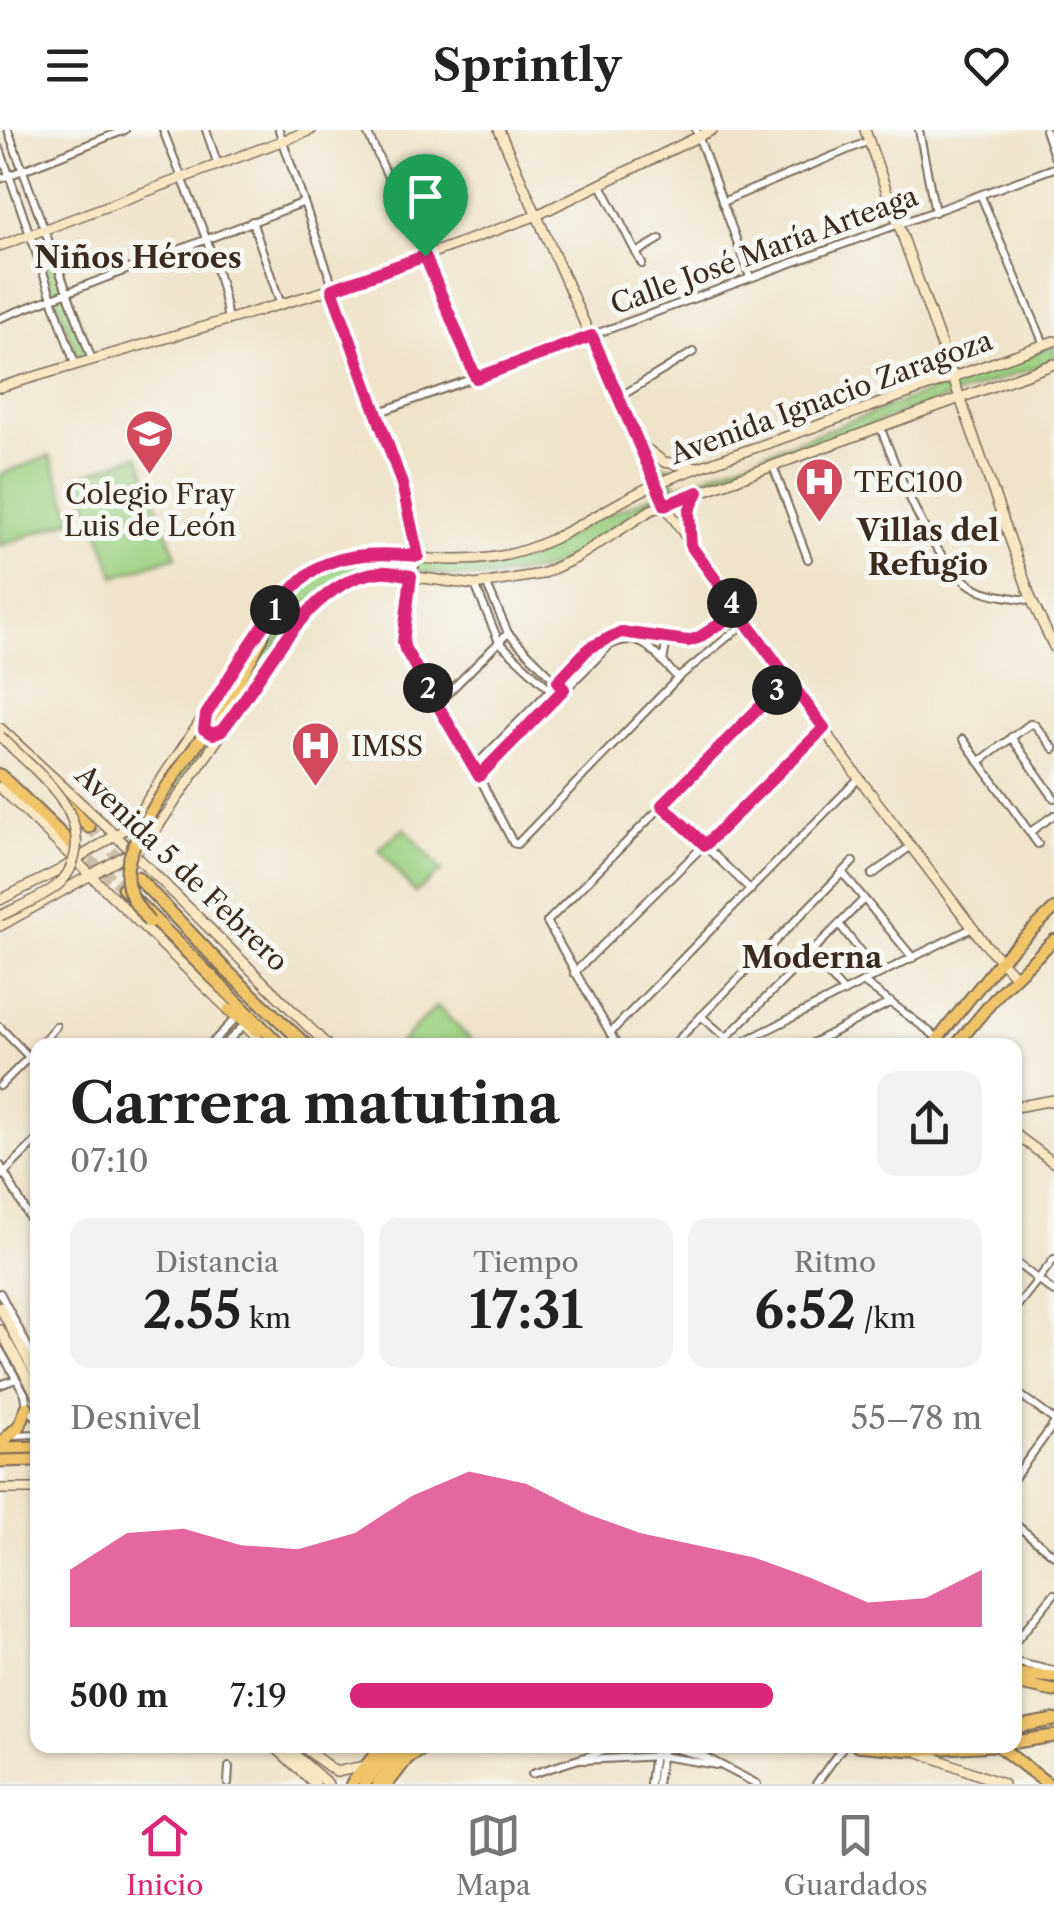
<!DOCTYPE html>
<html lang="es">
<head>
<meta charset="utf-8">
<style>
	body { margin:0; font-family:"Libre Caslon Text",serif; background:#f2f2f2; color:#222; height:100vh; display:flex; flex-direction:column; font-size:38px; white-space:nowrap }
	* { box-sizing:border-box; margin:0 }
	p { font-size:32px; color:#767676 }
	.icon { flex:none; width:55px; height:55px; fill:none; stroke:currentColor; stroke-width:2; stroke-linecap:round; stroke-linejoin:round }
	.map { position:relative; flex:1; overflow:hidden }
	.side { position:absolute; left:30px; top:908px; width:992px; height:715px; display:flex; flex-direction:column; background:#fff; border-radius:20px; box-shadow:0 2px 8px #0004 }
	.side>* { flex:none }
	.pin { position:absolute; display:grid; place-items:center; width:85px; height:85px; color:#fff; margin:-102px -42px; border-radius:50% 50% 50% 0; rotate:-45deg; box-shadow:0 0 10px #0007 }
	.pin .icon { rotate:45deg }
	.km { position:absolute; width:50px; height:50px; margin:-25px; border-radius:50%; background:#222; color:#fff; font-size:28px; line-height:50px; text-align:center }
	.round { display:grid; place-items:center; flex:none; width:105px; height:105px; border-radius:20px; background:#f2f2f2 }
	.headline { display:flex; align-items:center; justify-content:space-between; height:170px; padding:0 40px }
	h1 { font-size:55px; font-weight:800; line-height:75px }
	.metrics { display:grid; grid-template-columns:repeat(3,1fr); gap:15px; height:170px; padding:10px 40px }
	.metrics div { display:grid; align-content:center; border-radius:20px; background:#f2f2f2; text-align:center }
	.metrics b { font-size:50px; font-weight:800 }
	.metrics small { font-size:28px; font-weight:400 }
	.metrics p { font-size:28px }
	.chart { height:280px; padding:20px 40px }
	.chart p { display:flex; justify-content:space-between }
	.chart svg { width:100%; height:180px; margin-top:10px; fill:#db2777; opacity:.7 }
	ul { padding:0 40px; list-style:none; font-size:32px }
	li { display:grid; grid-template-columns:160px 120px 1fr; align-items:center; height:75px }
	li i { height:25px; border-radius:12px; background:#db2777 }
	header { display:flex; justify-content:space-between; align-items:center; height:130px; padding:0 40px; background:#fff; font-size:45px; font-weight:800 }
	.menu { display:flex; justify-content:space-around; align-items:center; height:140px; border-top:2px solid #e0e0e0; background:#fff; font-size:28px; color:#767676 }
	.menu a { display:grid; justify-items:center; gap:5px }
	.menu .selected { color:#db2777 }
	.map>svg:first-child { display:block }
	.green { fill:#9cd183; stroke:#6c7e50; stroke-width:2.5 }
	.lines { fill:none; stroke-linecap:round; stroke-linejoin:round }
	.highway-tunnel { stroke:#cbbfa7; stroke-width:11; stroke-dasharray:11 5.5; stroke-linecap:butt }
	.street-casing { stroke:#7a6b5a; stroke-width:10 }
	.secondary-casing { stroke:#7a6b5a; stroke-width:12 }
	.primary-casing { stroke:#7a6b5a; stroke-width:14 }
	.highway-casing { stroke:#7a6b5a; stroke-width:15 }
	.street { stroke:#fff; stroke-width:6 }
	.secondary { stroke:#f9e7c3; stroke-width:9 }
	.primary { stroke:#f0c469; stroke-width:10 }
	.highway { stroke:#f0c469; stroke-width:11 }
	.secondary-bridge-casing { stroke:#7a6b5a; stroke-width:12; stroke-linecap:butt }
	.highway-bridge-casing { stroke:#7a6b5a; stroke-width:15; stroke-linecap:butt }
	.secondary-bridge { stroke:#f9e7c3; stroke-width:9 }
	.highway-bridge { stroke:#f0c469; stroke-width:11 }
	.route-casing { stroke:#fff; stroke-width:20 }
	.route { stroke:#db2777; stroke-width:12 }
	.labels { text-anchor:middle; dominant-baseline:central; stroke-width:10; stroke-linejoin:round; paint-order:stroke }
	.street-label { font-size:28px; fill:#3b2a1e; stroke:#f6f6f2 }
	.poi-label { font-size:28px; fill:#3b2a1e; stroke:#f6f6f2; text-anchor:start }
	.neighbourhood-label { font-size:30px; font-weight:bold; fill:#3b2a1e; stroke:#f6f6f2 }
</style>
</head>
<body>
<header><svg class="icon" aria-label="menu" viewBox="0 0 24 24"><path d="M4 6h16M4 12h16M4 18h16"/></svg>Sprintly<svg class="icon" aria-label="heart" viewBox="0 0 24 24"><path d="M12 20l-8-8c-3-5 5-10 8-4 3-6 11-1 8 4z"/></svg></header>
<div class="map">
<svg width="1054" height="1654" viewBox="0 0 1054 1654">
	<rect width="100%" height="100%" fill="#f6f6f2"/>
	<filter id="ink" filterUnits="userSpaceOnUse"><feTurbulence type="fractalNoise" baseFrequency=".01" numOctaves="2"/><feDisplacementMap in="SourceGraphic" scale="20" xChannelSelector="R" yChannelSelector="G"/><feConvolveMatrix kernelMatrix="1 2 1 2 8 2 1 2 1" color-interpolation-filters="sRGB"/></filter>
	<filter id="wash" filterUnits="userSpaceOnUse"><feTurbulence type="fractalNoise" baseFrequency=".0048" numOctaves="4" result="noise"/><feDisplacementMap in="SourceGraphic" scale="40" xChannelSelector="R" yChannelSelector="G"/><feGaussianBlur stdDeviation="2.25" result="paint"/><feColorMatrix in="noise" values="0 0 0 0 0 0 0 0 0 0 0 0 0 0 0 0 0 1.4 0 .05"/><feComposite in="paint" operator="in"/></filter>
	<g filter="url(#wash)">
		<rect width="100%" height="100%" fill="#efe4c9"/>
		<g class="green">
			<path d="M51,115L92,225L78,229L37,120Z"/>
			<path d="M1054,215V231L652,370L552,438L494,448L455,447L382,436L354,444L315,467L287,499L160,689L139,715L129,704L267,501L321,440L354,426L386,424L477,437L529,429L596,389L675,357L661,347L649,327L664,336L684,340L665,345L678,356Z"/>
			<path d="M139,325L176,426L115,447L79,346Z"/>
			<path d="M50,326L74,389L0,416V344Z"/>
			<path d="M405,698L442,741L415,763L379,719Z"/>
			<path d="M437,876L476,915H398Z"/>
		</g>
	</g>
	<g filter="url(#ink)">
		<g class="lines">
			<g class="highway-tunnel">
				<path d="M89,697L127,737"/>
				<path d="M77,719L123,758"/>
			</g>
			<defs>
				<g id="street">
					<path d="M8,0L92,230"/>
					<path d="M163,0C185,59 220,129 228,191"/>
					<path d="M206,0L218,35"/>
					<path d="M279,0L401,354L419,426L411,446L403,513L405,519L474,637L513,713L517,714L678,548L746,492"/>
					<path d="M366,0L425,126L476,248"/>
					<path d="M696,0L750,147"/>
					<path d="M919,0L935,82"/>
					<path d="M1045,0L1054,26"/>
					<path d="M0,19L75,234"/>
					<path d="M0,49L125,0"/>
					<path d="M601,55L642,134"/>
					<path d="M981,66L1044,214"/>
					<path d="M722,72L869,11"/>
					<path d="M252,91L281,175"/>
					<path d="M636,123L660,109"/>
					<path d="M0,188L302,73"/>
					<path d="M618,268L693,222"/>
					<path d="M377,283L1054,38"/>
					<path d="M880,297C900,344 928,427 972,456C989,466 1013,467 1032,471"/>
					<path d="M773,336L808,429"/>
					<path d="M475,455L499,512L552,561"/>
					<path d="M487,455L508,503L564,559"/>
					<path d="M663,532L667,509"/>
					<path d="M437,574L508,503"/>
					<path d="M1011,607L1054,668"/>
					<path d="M963,609L1038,714"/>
					<path d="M979,632L1030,594L1035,595L1054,619"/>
					<path d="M474,637L597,513L621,502L688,511L698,509L738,482"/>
					<path d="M479,646L610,515C644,499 656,526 678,548"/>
					<path d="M662,675L751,760"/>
					<path d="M1030,702L1054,685"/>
					<path d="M842,742L913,828"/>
					<path d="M872,745L911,716"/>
					<path d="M839,794L878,844"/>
					<path d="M810,824L844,862"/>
					<path d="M574,843L823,598"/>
					<path d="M863,852L938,908"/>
					<path d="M701,886L734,915"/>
					<path d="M0,897L29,927"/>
					<path d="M610,903L859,648"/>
					<path d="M726,908L863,770"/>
					<path d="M40,915L56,896"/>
					<path d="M210,915L237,887"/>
					<path d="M224,915L244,895"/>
					<path d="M617,915L547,792L788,549"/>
					<path d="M673,915L853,732"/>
					<path d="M737,915L972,798"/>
					<path d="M809,915L891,872"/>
					<path d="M0,956L38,918"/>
					<path d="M0,1035L38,1103"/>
					<path d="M0,1047L38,1009"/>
					<path d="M1015,1132L1054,1162"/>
					<path d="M0,1163L38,1236"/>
					<path d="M1015,1179L1054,1129"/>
					<path d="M0,1220L25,1264L27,1277L38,1289"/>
					<path d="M0,1255L16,1249"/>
					<path d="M1015,1261L1054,1290"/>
					<path d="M14,1305L38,1304"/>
					<path d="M1015,1347L1054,1294"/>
					<path d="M1015,1394L1054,1425"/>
					<path d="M1015,1512L1054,1464"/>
					<path d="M1015,1532L1054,1541"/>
					<path d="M663,1615L705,1627L757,1654"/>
					<path d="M583,1630L661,1626L717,1635"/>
					<path d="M532,1644L607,1620L648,1615"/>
					<path d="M228,1654L229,1637"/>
					<path d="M650,1654L655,1615"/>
					<path d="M657,1654L663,1615"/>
					<path d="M816,1654L844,1615"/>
				</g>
				<g id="secondary">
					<path d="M499,0L665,375L709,442L859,648L985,814L1016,847"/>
					<path d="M865,0L1032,471L1054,517"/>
					<path d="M0,116L311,0"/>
					<path d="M0,257L332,159L535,86L712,0"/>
					<path d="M640,314L664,332L697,337"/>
					<path d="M690,408L689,381L698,362"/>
					<path d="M266,494C339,384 396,443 496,427C555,418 602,378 654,355C700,335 750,320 797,303C883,273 968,241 1054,211"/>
					<path d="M0,598L111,701L327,915"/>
					<path d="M0,657L230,881"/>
					<path d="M0,770L60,740L130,696L257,507"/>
					<path d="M0,796L146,714L296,495L333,459L378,442L475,455L542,444L576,428L651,380L1054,234"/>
					<path d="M248,899L264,915"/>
					<path d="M1015,977L1054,970"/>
					<path d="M1015,1004L1054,1033"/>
					<path d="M0,1177L38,1249"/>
					<path d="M0,1200L38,1267"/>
					<path d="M0,1359H38"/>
					<path d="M273,1615L315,1654"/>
					<path d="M284,1615L328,1654"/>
					<path d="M300,1615L336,1642L365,1636"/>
					<path d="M919,1622L1003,1654"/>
				</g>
				<g id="primary">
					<path d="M933,915L999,832L1054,779"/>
					<path d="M956,915L1001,861L1054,810"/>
					<path d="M351,1654L382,1615"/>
					<path d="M388,1654L412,1623"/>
				</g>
				<g id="highway">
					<path d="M227,573L261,510L269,489"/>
					<path d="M0,645L70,713"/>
					<path d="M64,672L89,697"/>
					<path d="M137,747L226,840L306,915"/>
					<path d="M123,758L280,915"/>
					<path d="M229,880L258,901"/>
					<path d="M0,1314L20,1295L27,1277"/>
					<path d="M0,1318L38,1317"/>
					<path d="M0,1331L38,1330"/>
					<path d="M1015,1544L1054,1547"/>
					<path d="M1015,1553L1054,1561"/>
					<path d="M1015,1597L1054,1590"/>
					<path d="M1015,1612L1054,1606"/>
					<path d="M856,1615L912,1620L994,1615"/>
					<path d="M997,1615L1048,1654"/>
					<path d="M409,1627L430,1615"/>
					<path d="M364,1654L395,1615"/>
					<path d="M378,1654L408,1615"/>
				</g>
			</defs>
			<use href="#street" class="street-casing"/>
			<use href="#secondary" class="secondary-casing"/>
			<use href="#primary" class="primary-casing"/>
			<use href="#highway" class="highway-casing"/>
			<use href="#street" class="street"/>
			<use href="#secondary" class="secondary"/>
			<use href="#primary" class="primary"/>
			<use href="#highway" class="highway"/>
			<defs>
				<path id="secondary-bridge" d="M0,606C31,638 86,675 75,725C72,738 66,749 55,757C39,769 18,777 0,786"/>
				<path id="highway-bridge" d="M149,792C138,778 126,763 127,743C127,702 201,610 227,573"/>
			</defs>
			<use href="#secondary-bridge" class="secondary-bridge-casing"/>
			<use href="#highway-bridge" class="highway-bridge-casing"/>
			<use href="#secondary-bridge" class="secondary-bridge"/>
			<use href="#highway-bridge" class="highway-bridge"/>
		</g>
	</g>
	<g class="lines" filter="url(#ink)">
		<defs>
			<path id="route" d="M425,126L332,159L402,354L418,426C385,423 350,422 319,437C282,456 229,548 206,585L204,599L213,604L222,600C265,548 305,450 380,442C389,441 401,444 411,446L403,512L405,519L479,646L564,559L558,551L589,518L621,502L688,511L698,508L738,482L788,549L662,675L705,715L824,598L691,416L689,381L698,362L665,375L592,206L476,248L425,126"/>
		</defs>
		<use href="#route" class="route-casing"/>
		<use href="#route" class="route"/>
	</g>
	<defs>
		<symbol id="school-pin" viewBox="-11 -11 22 30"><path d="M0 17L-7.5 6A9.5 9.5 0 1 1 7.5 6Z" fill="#d1495b" stroke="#f6f6f2"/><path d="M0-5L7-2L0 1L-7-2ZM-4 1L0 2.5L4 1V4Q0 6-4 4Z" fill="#fff"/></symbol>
		<symbol id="hospital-pin" viewBox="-11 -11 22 30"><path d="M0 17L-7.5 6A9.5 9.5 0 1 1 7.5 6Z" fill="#d1495b" stroke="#f6f6f2"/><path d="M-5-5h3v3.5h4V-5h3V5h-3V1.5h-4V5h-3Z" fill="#fff"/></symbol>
	</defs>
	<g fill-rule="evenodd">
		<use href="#school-pin" x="122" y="276" width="55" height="75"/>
		<use href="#hospital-pin" x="792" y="324" width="55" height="75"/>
		<use href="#hospital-pin" x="288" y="588" width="55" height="75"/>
	</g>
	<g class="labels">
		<g class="street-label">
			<text transform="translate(764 120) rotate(-20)">Calle José María Arteaga</text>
			<text transform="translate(831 267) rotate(-20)">Avenida Ignacio Zaragoza</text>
			<text transform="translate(182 738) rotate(44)">Avenida 5 de Febrero</text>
		</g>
		<g class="poi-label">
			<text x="854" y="352">TEC100</text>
			<text x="150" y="364" text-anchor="middle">Colegio Fray<tspan x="150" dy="32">Luis de León</tspan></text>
			<text x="351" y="616">IMSS</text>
		</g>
		<g class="neighbourhood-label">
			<text x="138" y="127">Niños Héroes</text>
			<text x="928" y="400">Villas del<tspan x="928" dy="34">Refugio</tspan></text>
			<text x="812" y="827">Moderna</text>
		</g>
	</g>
</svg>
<div class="pin" style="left:425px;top:126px;background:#1e9e55"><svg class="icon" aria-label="arrive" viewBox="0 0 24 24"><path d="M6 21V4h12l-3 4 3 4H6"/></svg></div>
<b class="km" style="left:275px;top:480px">1</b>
<b class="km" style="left:428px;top:558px">2</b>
<b class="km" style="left:777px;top:560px">3</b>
<b class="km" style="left:732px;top:473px">4</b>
<section class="side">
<div class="headline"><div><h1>Carrera matutina</h1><p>07:10</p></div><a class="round"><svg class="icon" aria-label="share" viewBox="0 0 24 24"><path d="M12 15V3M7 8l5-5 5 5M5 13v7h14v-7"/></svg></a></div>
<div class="metrics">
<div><p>Distancia</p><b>2.55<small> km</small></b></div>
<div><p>Tiempo</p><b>17:31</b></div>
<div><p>Ritmo</p><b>6:52<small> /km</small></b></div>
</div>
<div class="chart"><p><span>Desnivel</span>55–78 m</p>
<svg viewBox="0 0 160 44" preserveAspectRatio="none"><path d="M0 44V30L10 21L20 20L30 24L40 25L50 21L60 12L70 6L80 9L90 16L100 21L110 24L120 27L130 32L140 38L150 37L160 30V44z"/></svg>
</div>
<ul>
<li><b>500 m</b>7:19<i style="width:67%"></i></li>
</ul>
</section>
</div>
<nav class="menu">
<a class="selected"><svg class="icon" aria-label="home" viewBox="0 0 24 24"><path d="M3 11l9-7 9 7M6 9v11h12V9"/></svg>Inicio</a>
<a><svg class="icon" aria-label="map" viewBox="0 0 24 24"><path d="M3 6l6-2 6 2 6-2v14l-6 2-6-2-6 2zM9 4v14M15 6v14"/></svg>Mapa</a>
<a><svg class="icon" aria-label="saved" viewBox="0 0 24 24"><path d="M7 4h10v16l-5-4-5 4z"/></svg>Guardados</a>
</nav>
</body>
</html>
